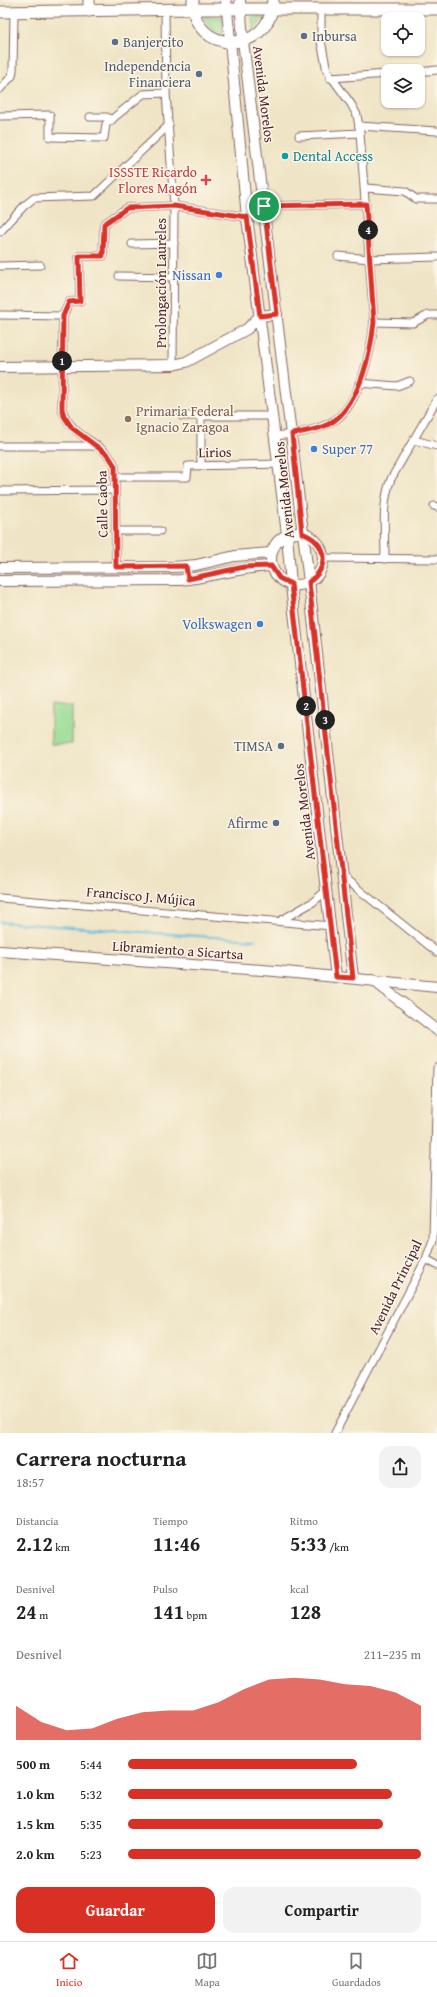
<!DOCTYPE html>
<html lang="es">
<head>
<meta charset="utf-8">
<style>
	body { margin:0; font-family:"Gentium Book Plus",serif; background:#f2f2f2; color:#222; height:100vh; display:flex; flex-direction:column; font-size:15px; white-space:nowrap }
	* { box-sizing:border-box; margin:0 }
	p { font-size:13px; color:#767676 }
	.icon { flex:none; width:22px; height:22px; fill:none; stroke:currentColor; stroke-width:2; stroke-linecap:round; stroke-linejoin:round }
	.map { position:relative; height:1433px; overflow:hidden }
	.sheet { display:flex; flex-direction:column; background:#fff; flex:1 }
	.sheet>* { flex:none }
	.fabs { position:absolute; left:381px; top:12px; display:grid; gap:8px }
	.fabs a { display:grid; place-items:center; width:44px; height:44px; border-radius:8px; background:#fff; box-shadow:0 1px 3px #0004; font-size:20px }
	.pin { position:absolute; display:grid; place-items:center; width:34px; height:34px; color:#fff; margin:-17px; border:2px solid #fff; border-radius:50%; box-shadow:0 1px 4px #0007 }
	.km { position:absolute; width:20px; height:20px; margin:-10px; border-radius:50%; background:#222; color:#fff; font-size:11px; line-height:20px; text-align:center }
	.round { display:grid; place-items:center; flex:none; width:42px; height:42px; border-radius:12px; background:#f2f2f2 }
	.summary { display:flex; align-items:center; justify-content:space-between; height:68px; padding:0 16px }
	h1 { font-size:22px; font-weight:700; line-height:30px }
	.metrics { display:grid; grid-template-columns:repeat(3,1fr); gap:6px; height:68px; padding:4px 16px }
	.metrics div { display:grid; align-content:center }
	.metrics b { font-size:20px; font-weight:700 }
	.metrics small { font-size:11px; font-weight:400 }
	.metrics p { font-size:11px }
	.chart { height:112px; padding:8px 16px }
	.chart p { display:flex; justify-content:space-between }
	.chart svg { width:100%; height:72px; margin-top:4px; fill:#d93025; opacity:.7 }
	.primary-button { display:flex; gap:8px; margin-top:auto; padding:8px 16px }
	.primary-button a { flex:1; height:46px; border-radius:12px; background:#d93025; color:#fff; font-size:16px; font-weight:700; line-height:46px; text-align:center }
	.primary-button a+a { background:#f2f2f2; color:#222 }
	ul { padding:0 16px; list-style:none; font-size:13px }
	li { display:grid; grid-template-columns:64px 48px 1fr; align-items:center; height:30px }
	li i { height:10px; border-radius:5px; background:#d93025 }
	.tab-bar { display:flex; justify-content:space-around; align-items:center; height:56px; border-top:1px solid #e0e0e0; background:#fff; font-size:11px; color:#767676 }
	.tab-bar a { display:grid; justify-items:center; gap:2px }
	.tab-bar .on { color:#d93025 }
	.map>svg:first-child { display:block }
	.green { fill:#97db93; stroke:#707d5f }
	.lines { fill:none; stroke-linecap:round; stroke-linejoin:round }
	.stream { stroke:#60bbde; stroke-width:2 }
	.street-casing { stroke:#846461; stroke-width:9 }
	.secondary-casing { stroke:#846461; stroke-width:12 }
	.primary-casing { stroke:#846461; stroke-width:13 }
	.street { stroke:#fff; stroke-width:7 }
	.secondary { stroke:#fff; stroke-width:10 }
	.primary { stroke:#fff; stroke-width:11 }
	.route-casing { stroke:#fff; stroke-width:8 }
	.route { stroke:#d93025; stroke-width:5 }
	.service-dot { fill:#5c6f8a; stroke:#fcf5e5; stroke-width:1.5 }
	.culture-dot { fill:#0f9aa8; stroke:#fcf5e5; stroke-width:1.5 }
	.health-dot { fill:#e0444e; stroke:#fcf5e5; stroke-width:1.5 }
	.shop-dot { fill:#3f7fe0; stroke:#fcf5e5; stroke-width:1.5 }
	.education-dot { fill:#8d6e63; stroke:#fcf5e5; stroke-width:1.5 }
	.labels { text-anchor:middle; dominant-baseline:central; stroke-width:3; stroke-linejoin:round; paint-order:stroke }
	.service-label { font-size:14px; fill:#4e5e75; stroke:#fcf5e5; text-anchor:end }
	.street-label { font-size:14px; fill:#4a1f2b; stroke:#fcf5e5 }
	.culture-label { font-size:14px; fill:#0d838f; stroke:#fcf5e5; text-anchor:start }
	.health-label { font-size:14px; fill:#be3a42; stroke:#fcf5e5; text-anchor:end }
	.shop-label { font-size:14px; fill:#366cbe; stroke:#fcf5e5; text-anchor:end }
	.education-label { font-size:14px; fill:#785e54; stroke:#fcf5e5; text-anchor:start }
</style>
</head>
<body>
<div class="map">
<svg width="437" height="1433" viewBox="0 0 437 1433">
	<rect width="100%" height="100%" fill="#fcf5e5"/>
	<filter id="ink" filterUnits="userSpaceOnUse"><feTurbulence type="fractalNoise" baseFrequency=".025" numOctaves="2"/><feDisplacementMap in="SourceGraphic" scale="8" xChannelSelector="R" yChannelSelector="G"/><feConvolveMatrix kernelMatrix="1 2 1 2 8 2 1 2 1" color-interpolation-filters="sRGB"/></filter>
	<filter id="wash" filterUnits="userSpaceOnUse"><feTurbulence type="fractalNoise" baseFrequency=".012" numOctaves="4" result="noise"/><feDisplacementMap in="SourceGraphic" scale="16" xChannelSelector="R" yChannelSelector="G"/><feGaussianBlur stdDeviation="0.9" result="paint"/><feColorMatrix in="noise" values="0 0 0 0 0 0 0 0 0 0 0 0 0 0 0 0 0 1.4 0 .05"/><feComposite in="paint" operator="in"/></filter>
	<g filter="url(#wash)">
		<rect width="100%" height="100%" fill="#efe4c5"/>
		<g class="green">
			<path d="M203,17H222L223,35L211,28Z"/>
			<path d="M252,17H265L253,31Z"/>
			<rect x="51" y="706" width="21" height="38"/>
		</g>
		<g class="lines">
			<path class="stream" d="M0,922L255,940"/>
		</g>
	</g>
	<g filter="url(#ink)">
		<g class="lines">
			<defs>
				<g id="street">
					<path d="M165,9L166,93L174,206L173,365"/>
					<path d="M418,72L437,70"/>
					<path d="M330,78L388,74"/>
					<path d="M0,89L12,76L13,70L14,12"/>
					<path d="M0,116L50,115V137L104,138L106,124L143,94L166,93"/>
					<path d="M90,117H107L112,120"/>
					<path d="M359,126L437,131"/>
					<path d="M299,136L360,133"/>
					<path d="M365,188L405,191L416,199H437"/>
					<path d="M264,206L366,204"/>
					<path d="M0,232L24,206L34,198L94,196L169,125"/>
					<path d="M132,244L174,243"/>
					<path d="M338,256L370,259L437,257"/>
					<path d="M0,266L40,265"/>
					<path d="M119,276L174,277"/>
					<path d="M0,315L63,316"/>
					<path d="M374,322L413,323L428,315H437"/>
					<path d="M359,383L397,386L410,381"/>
					<path d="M182,416H273"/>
					<path d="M201,416V465"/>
					<path d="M275,436C294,434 318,431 335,420C360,403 371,351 374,322L360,133L357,115L351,104L327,71L321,41V8"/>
					<path d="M414,440L437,446"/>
					<path d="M0,446H94"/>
					<path d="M115,477H187L188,466L279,464"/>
					<path d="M0,491L115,490"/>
					<path d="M434,506L437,507"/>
					<path d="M115,531H160"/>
					<path d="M323,558L437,559"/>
					<path d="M385,559C385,532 381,504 391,479L437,399"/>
					<path d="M116,567L115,466C105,442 71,439 62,409L63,316L69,302L80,301L79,256H103L104,224L127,208L174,206L247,217"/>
					<path d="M343,877L437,952"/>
					<path d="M0,898L331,926"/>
					<path d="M280,921L313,902L327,890"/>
					<path d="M426,1259L437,1265"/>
					<path d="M335,1433L426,1259L433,1240L437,1068"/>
				</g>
				<g id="secondary">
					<path d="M226,0L247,217L287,534L291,585L336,977"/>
					<path d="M240,0L243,41L309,582L353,978"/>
					<path d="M0,367L173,365L186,362L247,329L260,316L277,314"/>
					<circle cx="297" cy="559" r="26"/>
					<path d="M0,568L175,567L196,565L235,556L271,553"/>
					<path d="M0,581L180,580C211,577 240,567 271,566"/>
					<path d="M0,951L275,971L437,987"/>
					<path d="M373,980L437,1030"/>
				</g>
				<g id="primary">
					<path d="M193,0C191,55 271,57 273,0"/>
					<path d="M89,11V0"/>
					<path d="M0,12L193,9H437"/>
				</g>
			</defs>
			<use href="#street" class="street-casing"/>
			<use href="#secondary" class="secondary-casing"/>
			<use href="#primary" class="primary-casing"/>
			<use href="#street" class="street"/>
			<use href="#secondary" class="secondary"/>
			<use href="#primary" class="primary"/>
		</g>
	</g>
	<g class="lines" filter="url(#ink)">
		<defs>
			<path id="route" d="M366,204L374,322C371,352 360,401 335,420C324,429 306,431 292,434L302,533C326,542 331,566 309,582L353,978L336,977L291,584L279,578L271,566L244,567L188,579L186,566L116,567L115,466L108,455L72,428L64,416L62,409L63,316L69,302L80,301L79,256H103L104,224L127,208L174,206L247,217L260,316L277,314L264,206Z"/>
		</defs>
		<use href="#route" class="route-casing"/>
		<use href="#route" class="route"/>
	</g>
	<g class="service-dot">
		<circle cx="304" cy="36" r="4"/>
		<circle cx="115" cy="42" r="4"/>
		<circle cx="199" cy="74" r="4"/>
		<circle cx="281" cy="746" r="4"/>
		<circle cx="276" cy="823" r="4"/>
	</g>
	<circle class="culture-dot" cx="285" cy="156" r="4"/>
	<path class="health-dot" d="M204 174h4v4h4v4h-4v4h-4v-4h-4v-4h4z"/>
	<g class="shop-dot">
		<circle cx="219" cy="275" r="4"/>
		<circle cx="314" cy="449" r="4"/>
		<circle cx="260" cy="624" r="4"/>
	</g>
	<circle class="education-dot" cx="128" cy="419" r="4"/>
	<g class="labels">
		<g class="service-label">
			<text x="312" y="36" text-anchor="start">Inbursa</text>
			<text x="123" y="42" text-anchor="start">Banjercito</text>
			<text x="191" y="66">Independencia<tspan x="191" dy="16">Financiera</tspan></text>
			<text x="273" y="746">TIMSA</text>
			<text x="268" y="823">Afirme</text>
		</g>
		<g class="street-label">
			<text transform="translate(264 94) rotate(83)">Avenida Morelos</text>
			<text transform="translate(161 283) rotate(-90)">Prolongación Laureles</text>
			<text transform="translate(215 452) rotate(-1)">Lirios</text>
			<text transform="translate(284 490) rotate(-96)">Avenida Morelos</text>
			<text transform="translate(102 504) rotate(-91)">Calle Caoba</text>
			<text transform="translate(304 812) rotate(-97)">Avenida Morelos</text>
			<text transform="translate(141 896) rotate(5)">Francisco J. Mújica</text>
			<text transform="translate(178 950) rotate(4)">Libramiento a Sicartsa</text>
			<text transform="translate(395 1287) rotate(-64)">Avenida Principal</text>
		</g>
		<g class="culture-label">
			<text x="293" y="156">Dental Access</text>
		</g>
		<g class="health-label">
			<text x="197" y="172">ISSSTE Ricardo<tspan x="197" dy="16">Flores Magón</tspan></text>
		</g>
		<g class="shop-label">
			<text x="211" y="275">Nissan</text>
			<text x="322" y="449" text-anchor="start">Super 77</text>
			<text x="252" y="624">Volkswagen</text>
		</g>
		<g class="education-label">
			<text x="136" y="411">Primaria Federal<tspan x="136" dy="16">Ignacio Zaragoa</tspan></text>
		</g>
	</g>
</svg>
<div class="fabs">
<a><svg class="icon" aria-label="locate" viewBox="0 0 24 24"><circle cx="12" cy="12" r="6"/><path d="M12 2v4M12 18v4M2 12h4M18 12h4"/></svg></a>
<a><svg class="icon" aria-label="layers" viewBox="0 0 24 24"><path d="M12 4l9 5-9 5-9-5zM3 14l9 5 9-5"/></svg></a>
</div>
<div class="pin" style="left:264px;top:206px;background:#1e9e55"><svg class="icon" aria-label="arrive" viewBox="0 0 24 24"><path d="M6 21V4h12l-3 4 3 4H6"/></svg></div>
<b class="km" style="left:62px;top:361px">1</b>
<b class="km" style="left:306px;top:706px">2</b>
<b class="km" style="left:325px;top:720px">3</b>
<b class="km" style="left:368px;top:230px">4</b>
</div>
<section class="sheet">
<div class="summary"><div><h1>Carrera nocturna</h1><p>18:57</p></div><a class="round"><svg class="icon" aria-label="share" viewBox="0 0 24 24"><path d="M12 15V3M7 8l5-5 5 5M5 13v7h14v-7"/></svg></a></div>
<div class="metrics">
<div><p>Distancia</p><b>2.12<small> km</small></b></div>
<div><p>Tiempo</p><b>11:46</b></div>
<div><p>Ritmo</p><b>5:33<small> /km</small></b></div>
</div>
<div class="metrics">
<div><p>Desnivel</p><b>24<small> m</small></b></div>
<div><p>Pulso</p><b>141<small> bpm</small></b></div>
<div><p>kcal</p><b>128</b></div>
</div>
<div class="chart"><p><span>Desnivel</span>211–235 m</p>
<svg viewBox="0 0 160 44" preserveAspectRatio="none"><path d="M0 44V23L10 33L20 38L30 37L40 31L50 27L60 26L70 26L80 21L90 13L100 7L110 6L120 7L130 10L140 11L150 15L160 23V44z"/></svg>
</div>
<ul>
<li><b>500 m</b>5:44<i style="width:78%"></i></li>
<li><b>1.0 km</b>5:32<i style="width:90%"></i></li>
<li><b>1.5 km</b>5:35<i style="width:87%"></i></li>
<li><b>2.0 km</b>5:23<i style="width:100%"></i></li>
</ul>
<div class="primary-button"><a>Guardar</a><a>Compartir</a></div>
</section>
<nav class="tab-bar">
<a class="on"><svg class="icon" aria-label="home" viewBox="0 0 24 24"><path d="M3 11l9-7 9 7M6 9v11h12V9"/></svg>Inicio</a>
<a><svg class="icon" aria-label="map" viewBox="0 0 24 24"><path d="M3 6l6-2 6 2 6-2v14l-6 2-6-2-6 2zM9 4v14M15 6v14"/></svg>Mapa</a>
<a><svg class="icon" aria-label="saved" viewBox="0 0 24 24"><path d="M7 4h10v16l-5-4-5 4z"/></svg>Guardados</a>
</nav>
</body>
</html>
